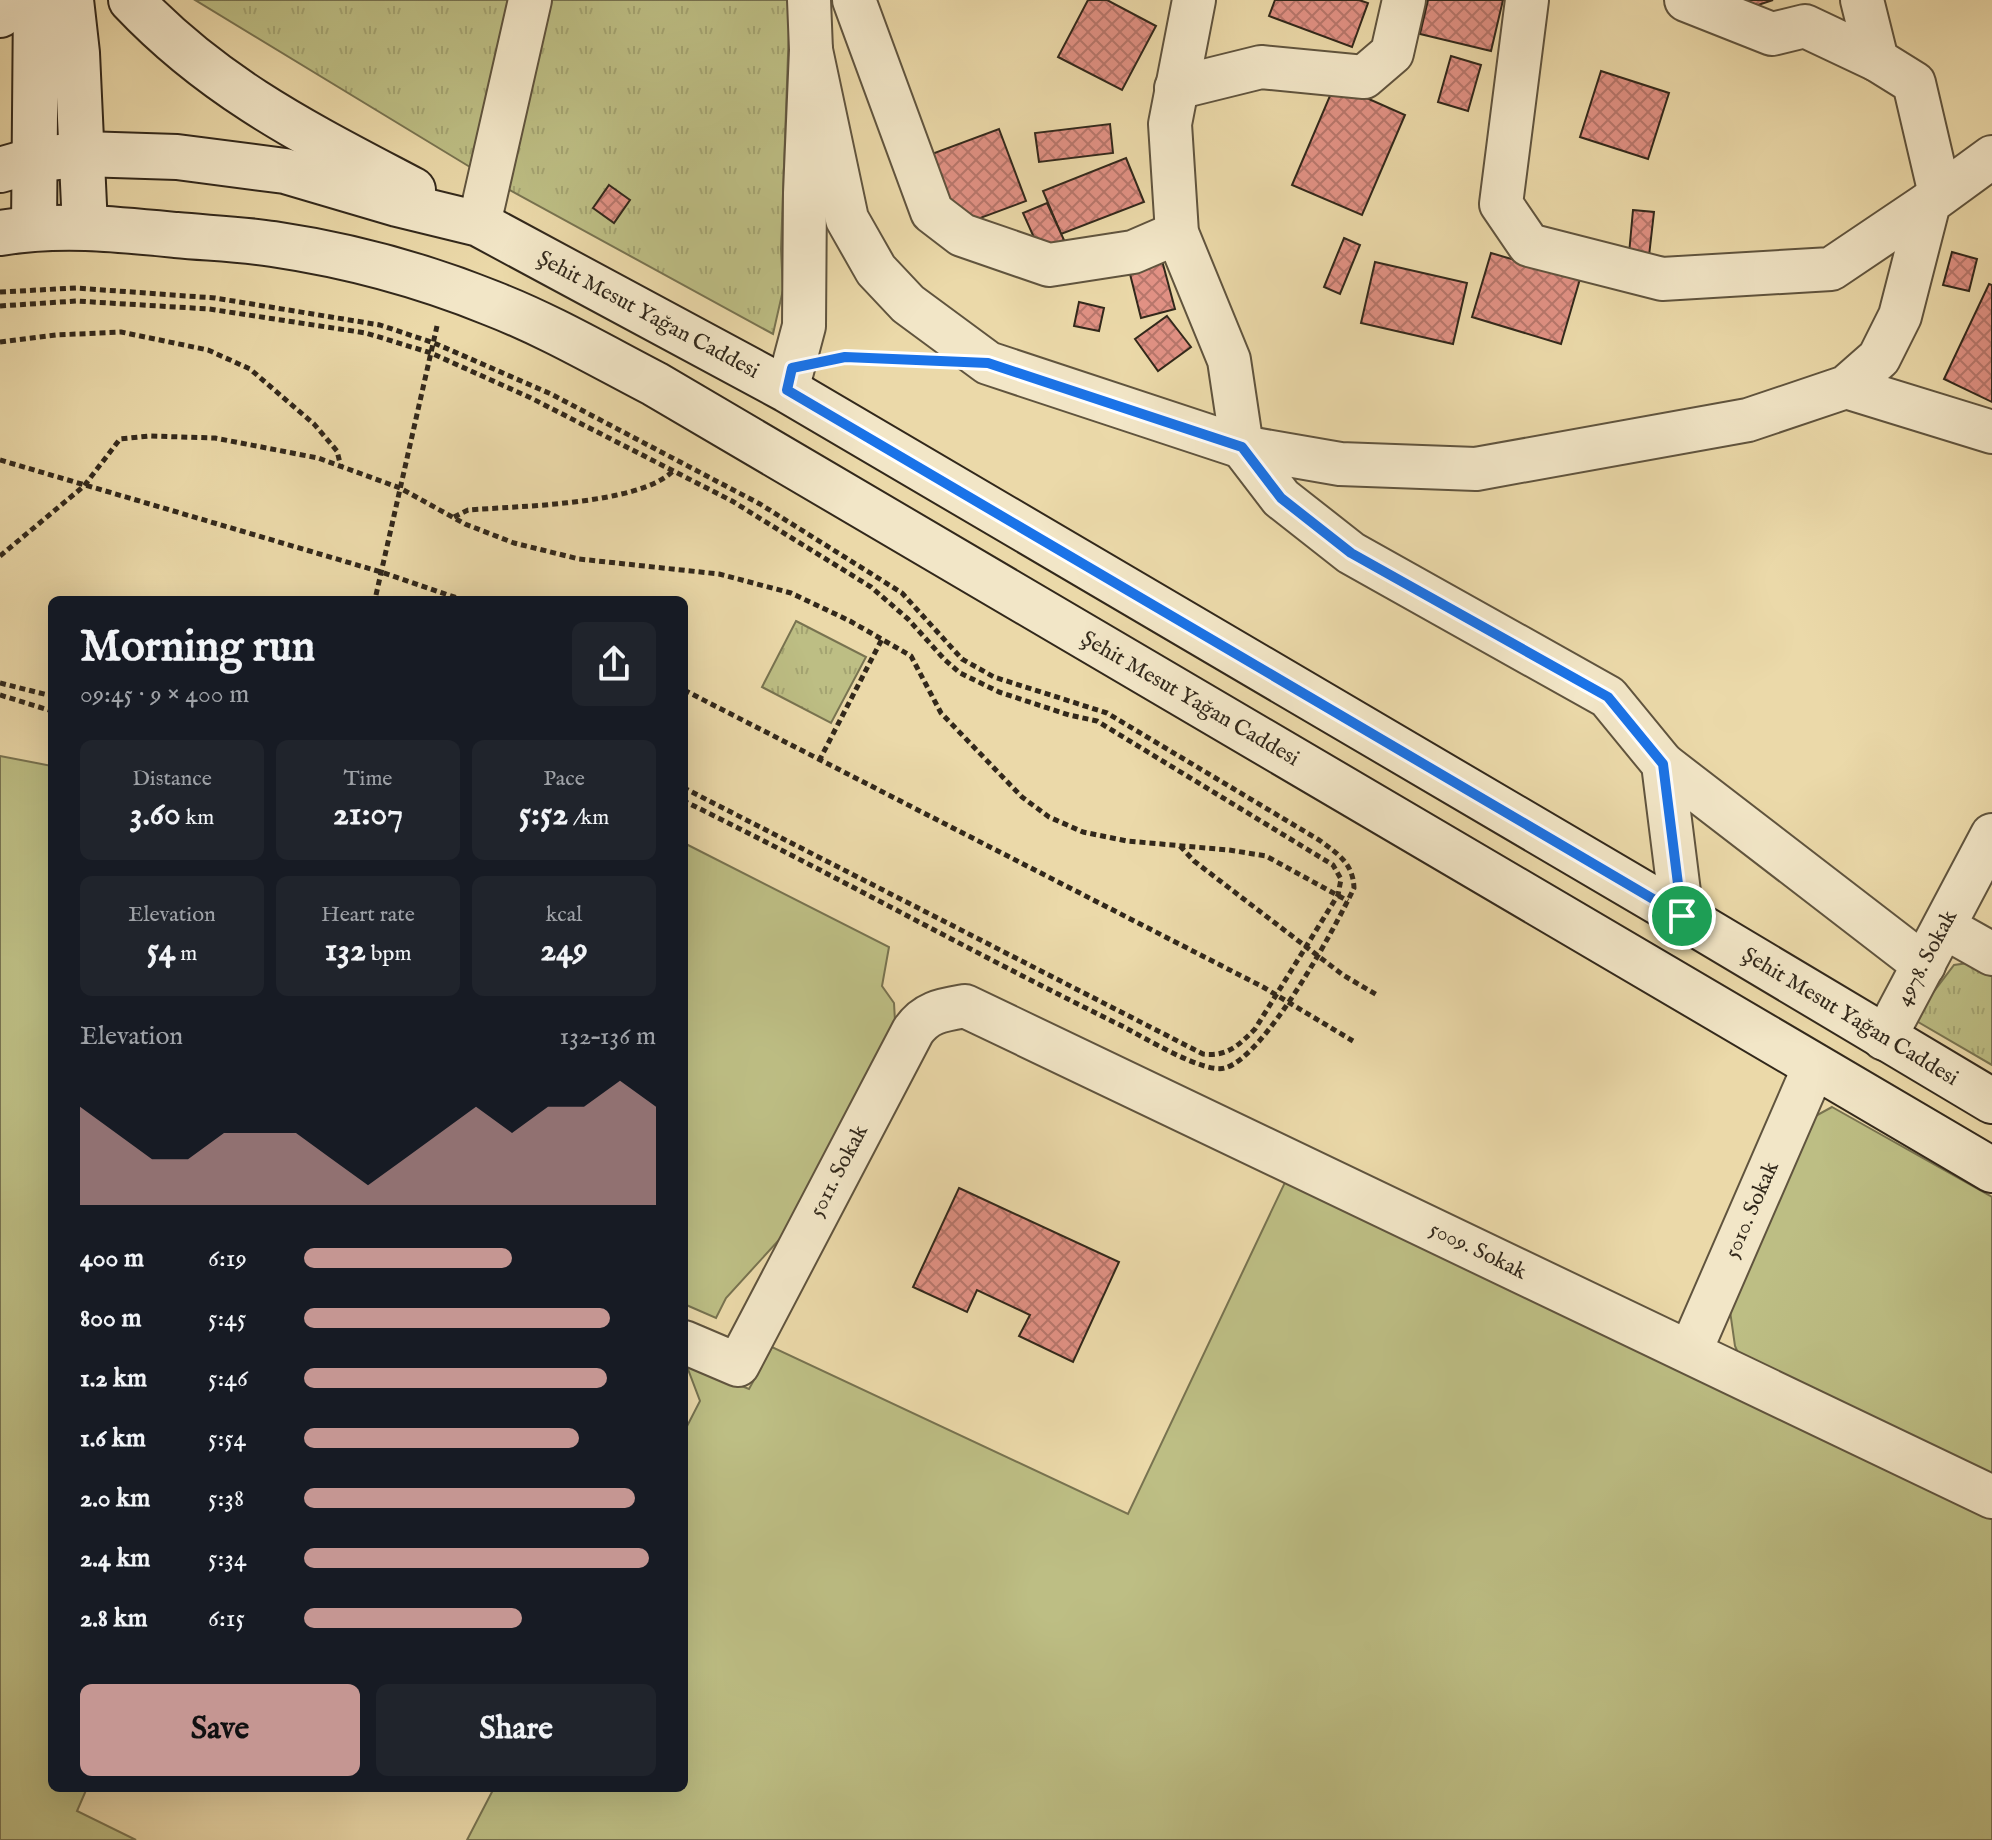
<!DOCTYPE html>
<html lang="en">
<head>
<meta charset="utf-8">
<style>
	body { margin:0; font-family:"IM FELL English",serif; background:#20242c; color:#f1f3f6; height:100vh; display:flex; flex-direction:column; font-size:30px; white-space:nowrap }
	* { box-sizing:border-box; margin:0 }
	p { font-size:26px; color:#9ea1a6 }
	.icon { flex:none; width:44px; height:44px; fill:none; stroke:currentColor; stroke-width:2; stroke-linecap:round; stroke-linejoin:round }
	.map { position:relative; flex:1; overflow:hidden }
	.side { position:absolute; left:48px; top:596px; width:640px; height:1196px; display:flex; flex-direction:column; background:#171b24; border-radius:12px; box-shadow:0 8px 32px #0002 }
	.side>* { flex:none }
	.pin { position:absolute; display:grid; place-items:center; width:68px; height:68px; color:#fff; margin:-34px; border:4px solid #fff; border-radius:50%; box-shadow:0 2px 8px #0007 }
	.round { display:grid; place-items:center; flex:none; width:84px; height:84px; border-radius:12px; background:#20242c }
	.overview { display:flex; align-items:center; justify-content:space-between; height:136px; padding:0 32px }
	h1 { font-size:44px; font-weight:700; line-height:60px }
	.figures { display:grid; grid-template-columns:repeat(3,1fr); gap:12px; height:136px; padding:8px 32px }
	.figures div { display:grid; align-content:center; border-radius:12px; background:#20242c; text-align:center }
	.figures b { font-size:34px; font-weight:700 }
	.figures small { font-size:22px; font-weight:400 }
	.figures p { font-size:22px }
	.chart { height:224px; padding:16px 32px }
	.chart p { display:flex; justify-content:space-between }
	.chart svg { width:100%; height:144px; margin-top:8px; fill:#c59692; opacity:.7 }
	.primary-button { display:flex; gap:16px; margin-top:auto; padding:16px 32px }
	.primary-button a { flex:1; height:92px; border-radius:12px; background:#c59692; color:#111; font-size:32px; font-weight:700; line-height:92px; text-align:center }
	.primary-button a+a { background:#20242c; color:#f1f3f6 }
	ul { padding:0 32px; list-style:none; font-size:26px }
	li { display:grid; grid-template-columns:128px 96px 1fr; align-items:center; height:60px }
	li i { height:20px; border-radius:10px; background:#c59692 }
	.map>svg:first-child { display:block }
	.grass { fill:#bdbe84; stroke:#787350; stroke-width:2 }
	.park { fill:url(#park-tufts); stroke:#787350; stroke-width:2 }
	.building { fill:url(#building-cross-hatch); stroke:#32281b; stroke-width:2 }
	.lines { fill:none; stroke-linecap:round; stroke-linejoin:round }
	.street-casing { stroke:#60543e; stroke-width:46 }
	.secondary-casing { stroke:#32281b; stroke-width:48 }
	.path { stroke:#32281b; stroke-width:5; stroke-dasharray:6 4; stroke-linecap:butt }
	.street { stroke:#f2e6c7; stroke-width:42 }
	.secondary { stroke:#f2e6c7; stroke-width:44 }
	.route-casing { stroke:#fff; stroke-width:16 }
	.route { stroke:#1a73e8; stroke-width:10 }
	.labels { text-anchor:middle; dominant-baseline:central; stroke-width:7; stroke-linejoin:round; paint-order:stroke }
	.street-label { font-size:22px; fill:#32281b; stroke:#f2e6c7 }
</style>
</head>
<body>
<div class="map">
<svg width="1992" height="1840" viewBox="0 0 1992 1840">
	<defs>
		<pattern id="park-tufts" width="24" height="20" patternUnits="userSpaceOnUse" patternTransform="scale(2)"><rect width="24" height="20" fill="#bdbe84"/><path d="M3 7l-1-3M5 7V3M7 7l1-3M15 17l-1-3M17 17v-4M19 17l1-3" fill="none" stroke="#a3a371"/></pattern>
		<pattern id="building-cross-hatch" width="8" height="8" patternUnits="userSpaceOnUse" patternTransform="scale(2)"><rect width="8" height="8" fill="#e19184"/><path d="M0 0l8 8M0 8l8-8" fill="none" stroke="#b7766b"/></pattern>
	</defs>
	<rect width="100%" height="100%" fill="#ebd9a9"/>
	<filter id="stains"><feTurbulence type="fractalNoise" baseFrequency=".0025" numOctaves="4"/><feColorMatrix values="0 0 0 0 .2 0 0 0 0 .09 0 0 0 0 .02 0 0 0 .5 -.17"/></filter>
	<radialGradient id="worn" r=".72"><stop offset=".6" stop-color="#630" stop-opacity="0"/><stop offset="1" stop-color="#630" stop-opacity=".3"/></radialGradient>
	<g class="grass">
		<path d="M0,756L52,766V1788H87L77,1811L136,1840H0Z"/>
		<path d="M684,843L889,947L882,986L894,1003L895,1021L789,1229L726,1298L716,1318L684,1304Z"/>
		<path d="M1832,1107L1992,1197V1480L1742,1362L1735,1346L1730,1311L1810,1119Z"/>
		<path d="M1288,1176L1992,1517V1840H467L494,1788H684V1432L700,1401L686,1364L749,1389L772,1347L1128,1514Z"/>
	</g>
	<g class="park">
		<path d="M195,0H790L781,249L783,290L773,334L493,181Z"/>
		<path d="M796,621L866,657L831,723L762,687Z"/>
		<path d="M1990,960L1992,961V1065L1913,1019L1954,965Z"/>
	</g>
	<g class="building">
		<path d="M1088,0H1107L1156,26L1122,90L1058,57Z"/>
		<path d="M1275,0H1359L1368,3L1352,47L1269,16Z"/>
		<path d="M1428,0H1503L1491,51L1420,34Z"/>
		<path d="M1733,0H1773L1737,12Z"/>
		<path d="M1451,56L1481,65L1468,111L1438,102Z"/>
		<path d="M1601,71L1669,93L1648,159L1580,137Z"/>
		<path d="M1335,84L1405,115L1362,215L1292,185Z"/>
		<path d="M1110,124L1113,153L1039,162L1035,133Z"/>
		<path d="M999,129L1026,201L956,227L929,155Z"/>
		<path d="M1126,158L1144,202L1061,234L1043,191Z"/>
		<path d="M609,185L630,200L614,223L593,208Z"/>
		<path d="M1047,203L1064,240L1040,251L1023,213Z"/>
		<path d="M1633,210L1654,212L1649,256L1629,254Z"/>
		<path d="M1344,238L1360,245L1340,294L1324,287Z"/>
		<path d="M1952,252L1977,259L1969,291L1943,285Z"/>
		<path d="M1160,253L1175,309L1141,318L1127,262Z"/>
		<path d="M1491,253L1580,279L1561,344L1472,317Z"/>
		<path d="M1375,262L1467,283L1453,344L1361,323Z"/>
		<path d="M1989,284L1992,285V402L1944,379Z"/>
		<path d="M1079,302L1104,308L1099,331L1074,326Z"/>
		<path d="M1167,316L1191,347L1158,371L1135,339Z"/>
		<path d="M959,1188L1119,1262L1073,1362L1019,1336L1030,1315L977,1290L967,1312L913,1287Z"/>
	</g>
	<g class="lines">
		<defs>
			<g id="street">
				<path d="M854,0L932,212L962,235L1049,265L1133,252L1177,233"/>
				<path d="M1194,0L1170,124L1177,233L1229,360L1242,447L1281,498L1351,553L1608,697L1663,764L1682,916"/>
				<path d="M1527,0L1501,204L1529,245L1662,279L1831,269L1929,203"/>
				<path d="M1686,0L1772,34L1805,26L1877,60"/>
				<path d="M1862,0L1877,60L1914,83L1940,194"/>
				<path d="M811,50L847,219L876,270L908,304L988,363L1242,447L1340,464L1476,469L1748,420L1846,387L1879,358L1900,316L1929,203L1992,157"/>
				<path d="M1176,88L1261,67L1364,77L1392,53L1404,0"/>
				<path d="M479,224L530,0"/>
				<path d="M1846,387L1992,432"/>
				<path d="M787,390L804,326L805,193L811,50L809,0"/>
				<path d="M1663,764L1924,965"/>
				<path d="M1944,927L1992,954"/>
				<path d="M1884,1039L1992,835"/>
				<path d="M684,1342L738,1365L913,1031C926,1012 942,1010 965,1006L1992,1497"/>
				<path d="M1690,1352L1814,1067"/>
			</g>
			<g id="secondary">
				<path d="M71,0L77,53L85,227"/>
				<path d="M131,0C215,89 307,134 413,190"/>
				<path d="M0,15L8,0"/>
				<path d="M0,170L35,160L83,154L177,157L285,171L397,204L479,224L787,390L1682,916L1992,1101"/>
				<path d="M34,228L36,0"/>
				<path d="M0,233C60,223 116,229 176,235C208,238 241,239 273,244C347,255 422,275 491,303C548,325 601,356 655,384L1992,1170"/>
			</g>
		</defs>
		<use href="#street" class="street-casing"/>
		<use href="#secondary" class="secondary-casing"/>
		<g class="path">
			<path d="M0,292L76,288L215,298L380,325L434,343L551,394L760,504L902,593L962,659L994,677L1107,713L1319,840C1338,854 1353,863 1354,888C1335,928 1266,1056 1225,1068C1203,1074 1142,1036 1120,1025C973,953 831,873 684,801"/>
			<path d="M0,306L76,301L209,309L366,333L431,353L531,398L732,501L871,587L908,619L945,660L960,673L999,692L1069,715L1097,721L1333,865L1341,879L1338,895L1255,1029C1239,1045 1227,1057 1203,1054L684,788"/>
			<path d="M0,342L56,335L121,332L208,350L250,369L314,424L337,451L341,467"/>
			<path d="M833,360L845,357L915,360"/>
			<path d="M0,460L381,572L463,600"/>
			<path d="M454,517L468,510C517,506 639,505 673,471"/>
			<path d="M0,556L84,486L120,439L149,436L215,438L318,458L400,488L465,524L514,543L579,559L719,574L791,593L850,621L911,656L941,713L1022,797L1049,817L1083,832L1127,841L1229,850L1266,856L1348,901"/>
			<path d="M376,595L437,326"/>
			<path d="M0,683L52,696"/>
			<path d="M684,690L1263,987L1353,1041"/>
			<path d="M0,695L52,711"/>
			<path d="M819,761L882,639"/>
			<path d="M1180,846L1194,861L1343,975L1377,995"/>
		</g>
		<use href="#street" class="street"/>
		<use href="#secondary" class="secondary"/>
	</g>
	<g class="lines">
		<defs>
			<path id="route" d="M845,357L988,363L1242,447L1281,498L1351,553L1608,697L1663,764L1682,916L787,390L792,368Z"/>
		</defs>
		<use href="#route" class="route-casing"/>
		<use href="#route" class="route"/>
	</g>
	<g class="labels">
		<g class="street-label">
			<text transform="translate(648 315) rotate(28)">Şehit Mesut Yağan Caddesi</text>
			<text transform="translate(1190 699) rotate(30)">Şehit Mesut Yağan Caddesi</text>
			<text transform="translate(1927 958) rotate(-62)">4978. Sokak</text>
			<text transform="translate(1850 1017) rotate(31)">Şehit Mesut Yağan Caddesi</text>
			<text transform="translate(839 1171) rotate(-62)">5011. Sokak</text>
			<text transform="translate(1752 1210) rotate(-66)">5010. Sokak</text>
			<text transform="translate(1478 1251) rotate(26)">5009. Sokak</text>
		</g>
	</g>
	<rect width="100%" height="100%" filter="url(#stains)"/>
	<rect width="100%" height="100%" fill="url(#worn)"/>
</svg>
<div class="pin" style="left:1682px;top:916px;background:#1e9e55"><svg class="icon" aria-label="arrive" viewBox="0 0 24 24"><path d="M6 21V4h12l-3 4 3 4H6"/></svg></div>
<section class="side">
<div class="overview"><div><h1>Morning run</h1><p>09:45 · 9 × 400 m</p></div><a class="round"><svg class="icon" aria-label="share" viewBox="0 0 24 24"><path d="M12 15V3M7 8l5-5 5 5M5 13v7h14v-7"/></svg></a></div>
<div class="figures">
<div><p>Distance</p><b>3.60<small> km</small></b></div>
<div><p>Time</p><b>21:07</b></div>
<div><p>Pace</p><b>5:52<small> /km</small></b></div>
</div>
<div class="figures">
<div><p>Elevation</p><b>54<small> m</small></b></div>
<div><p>Heart rate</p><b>132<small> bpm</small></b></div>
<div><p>kcal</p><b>249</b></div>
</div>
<div class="chart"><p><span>Elevation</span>132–136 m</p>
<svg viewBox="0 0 160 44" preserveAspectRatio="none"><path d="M0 44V14L10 22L20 30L30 30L40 22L50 22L60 22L70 30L80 38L90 30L100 22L110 14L120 22L130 14L140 14L150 6L160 14V44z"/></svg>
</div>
<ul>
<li><b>400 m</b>6:19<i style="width:59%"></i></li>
<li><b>800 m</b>5:45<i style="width:87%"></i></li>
<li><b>1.2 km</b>5:46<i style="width:86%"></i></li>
<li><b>1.6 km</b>5:54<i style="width:78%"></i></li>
<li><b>2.0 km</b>5:38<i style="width:94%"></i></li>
<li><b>2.4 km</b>5:34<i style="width:98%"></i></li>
<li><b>2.8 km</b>6:15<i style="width:62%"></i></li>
</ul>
<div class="primary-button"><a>Save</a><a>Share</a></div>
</section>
</div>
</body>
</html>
